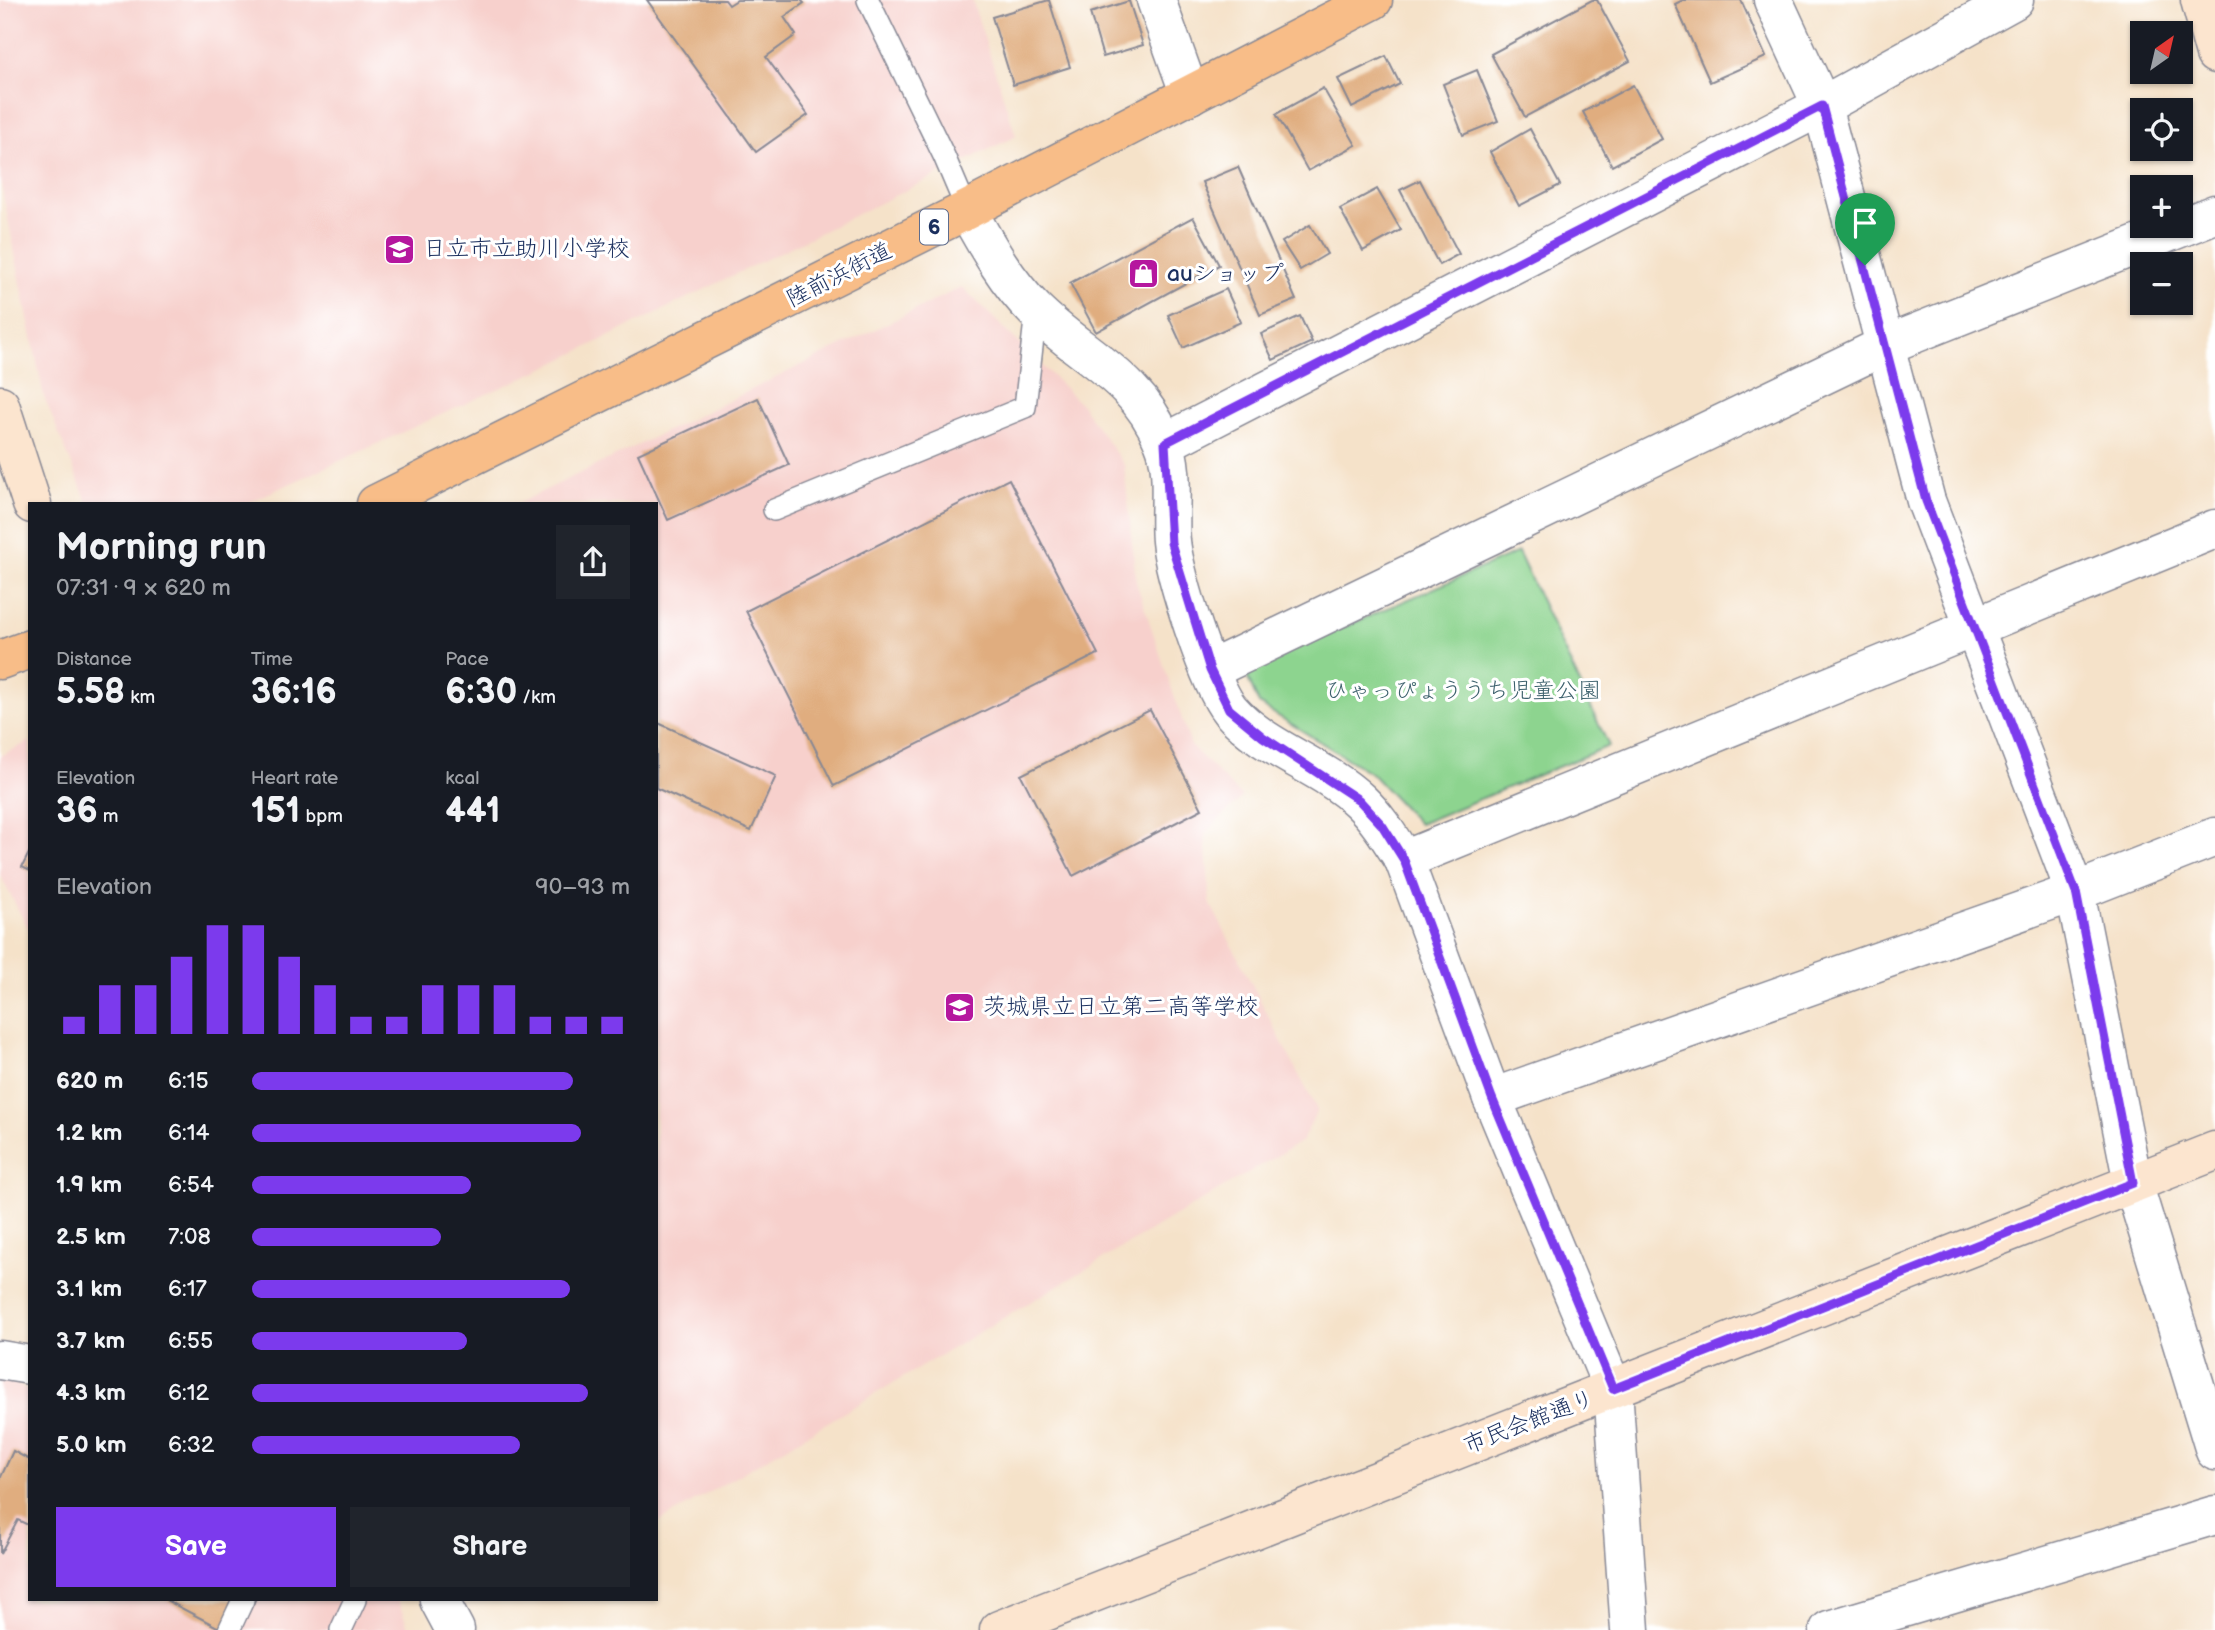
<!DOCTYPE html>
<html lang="en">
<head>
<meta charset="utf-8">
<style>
	body { margin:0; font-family:"Balsamiq Sans","Klee One",sans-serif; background:#20242c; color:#f1f3f6; height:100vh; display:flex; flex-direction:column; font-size:26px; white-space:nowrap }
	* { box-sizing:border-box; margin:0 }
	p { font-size:23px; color:#9ea1a6 }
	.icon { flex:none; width:38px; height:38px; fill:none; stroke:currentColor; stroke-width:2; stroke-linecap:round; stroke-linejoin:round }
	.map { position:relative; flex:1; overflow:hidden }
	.panel { position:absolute; left:28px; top:502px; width:630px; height:1099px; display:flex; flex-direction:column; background:#171b24; border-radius:0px; box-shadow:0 2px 5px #0004 }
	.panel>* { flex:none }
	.needle { width:46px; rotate:34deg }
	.controls { position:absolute; left:2130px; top:21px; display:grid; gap:14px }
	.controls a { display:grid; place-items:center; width:63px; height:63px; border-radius:0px; background:#171b24; box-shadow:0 2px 5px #0004; font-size:35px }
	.pin { position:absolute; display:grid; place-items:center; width:60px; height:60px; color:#fff; margin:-72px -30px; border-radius:50% 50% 50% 0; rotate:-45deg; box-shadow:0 0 7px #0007 }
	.pin .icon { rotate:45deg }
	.round { display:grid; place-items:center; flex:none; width:74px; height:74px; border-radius:0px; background:#20242c }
	.summary { display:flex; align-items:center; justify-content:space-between; height:119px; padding:0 28px }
	h1 { font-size:38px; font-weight:700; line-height:52px }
	.metrics { display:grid; grid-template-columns:repeat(3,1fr); gap:10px; height:119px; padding:7px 28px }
	.metrics div { display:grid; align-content:center }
	.metrics b { font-size:35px; font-weight:700 }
	.metrics small { font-size:19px; font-weight:400 }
	.metrics p { font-size:19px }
	.chart { height:196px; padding:14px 28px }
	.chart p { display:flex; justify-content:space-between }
	.chart svg { width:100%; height:126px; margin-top:7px; stroke:#7c3aed; stroke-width:6 }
	.primary-button { display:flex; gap:14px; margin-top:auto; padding:14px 28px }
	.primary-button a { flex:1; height:80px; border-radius:0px; background:#7c3aed; color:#fff; font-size:28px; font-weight:700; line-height:80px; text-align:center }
	.primary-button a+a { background:#20242c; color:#f1f3f6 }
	ul { padding:0 28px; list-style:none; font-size:23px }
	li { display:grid; grid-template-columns:112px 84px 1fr; align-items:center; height:52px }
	li i { height:18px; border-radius:9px; background:#7c3aed }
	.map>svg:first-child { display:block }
	.built { fill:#f7d0cc }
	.green { fill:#8dd48f; stroke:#548276; stroke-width:2 }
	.building { fill:#e0ad7f }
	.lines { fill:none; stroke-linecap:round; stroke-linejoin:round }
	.lane-casing { stroke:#888894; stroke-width:24 }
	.street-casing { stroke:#888894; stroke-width:41 }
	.secondary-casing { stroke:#888894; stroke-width:41 }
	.highway-casing { stroke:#888894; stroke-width:41 }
	.lane { stroke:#fff; stroke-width:21 }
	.street { stroke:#fff; stroke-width:38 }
	.secondary { stroke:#fce5cf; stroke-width:38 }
	.highway { stroke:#f8bd88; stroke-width:38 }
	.route-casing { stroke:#fff; stroke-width:14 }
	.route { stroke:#7c3aed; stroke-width:9 }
	.labels { text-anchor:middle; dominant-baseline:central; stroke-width:6; stroke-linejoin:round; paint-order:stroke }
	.shield { fill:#fff; stroke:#5f6d8e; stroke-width:2 }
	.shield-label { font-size:21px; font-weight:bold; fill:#1b2f5e }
	.poi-label { font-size:23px; fill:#1b2f5e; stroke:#fff; text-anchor:start }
	.street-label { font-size:23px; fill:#1b2f5e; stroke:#fff }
	.park-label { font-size:23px; fill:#3d616d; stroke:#fff }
</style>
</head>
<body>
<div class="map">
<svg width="2215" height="1630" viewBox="0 0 2215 1630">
	<rect width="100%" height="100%" fill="#fff"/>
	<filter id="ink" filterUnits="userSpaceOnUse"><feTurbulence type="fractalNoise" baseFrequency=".0143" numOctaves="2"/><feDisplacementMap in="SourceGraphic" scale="14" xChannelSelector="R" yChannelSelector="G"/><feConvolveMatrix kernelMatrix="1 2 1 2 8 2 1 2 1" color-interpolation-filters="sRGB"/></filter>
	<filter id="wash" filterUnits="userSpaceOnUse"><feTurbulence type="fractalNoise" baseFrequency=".00686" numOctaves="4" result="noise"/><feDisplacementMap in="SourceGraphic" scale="28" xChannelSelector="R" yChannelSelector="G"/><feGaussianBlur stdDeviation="1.57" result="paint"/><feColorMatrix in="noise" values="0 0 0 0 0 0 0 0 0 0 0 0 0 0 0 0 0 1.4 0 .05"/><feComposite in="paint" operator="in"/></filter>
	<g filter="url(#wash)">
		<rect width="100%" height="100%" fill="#f5e2c9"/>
		<g class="built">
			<path d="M0,0H972L1016,136L555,363L245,504H88L44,397L0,179Z"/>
			<path d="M962,287L1081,404L1124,465L1136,582L1191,746L1242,797L1205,834L1210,903L1317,1110L1302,1141L656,1524V504H517Z"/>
			<path d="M30,741V932L0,875V756Z"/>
			<path d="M0,1376L30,1391V1600H398L409,1630H0Z"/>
		</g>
		<path class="green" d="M1518,552L1609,746L1419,824L1372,774L1259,704L1244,670Z"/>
		<g id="blocks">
			<g class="building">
				<path d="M647,0H725L729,5L737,0H801L804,3L784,17L796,35L766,57L808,115L756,152Z"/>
				<path d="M1049,0L1070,67L1013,85L992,17Z"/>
				<path d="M1592,0H1597L1630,61L1525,117L1491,54Z"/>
				<path d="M1683,0H1741L1766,57L1710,82L1675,4Z"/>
				<path d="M1129,1L1143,45L1103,57L1090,13Z"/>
				<path d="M1386,56L1400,84L1352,108L1338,79Z"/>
				<path d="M1477,70L1498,121L1463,135L1443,84Z"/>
				<path d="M1633,85L1662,139L1612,166L1583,112Z"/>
				<path d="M1323,88L1356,145L1308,171L1276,114Z"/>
				<path d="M1530,129L1560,185L1519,206L1490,152Z"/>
				<path d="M1238,167L1296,300L1260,315L1202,182Z"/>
				<path d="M1420,180L1459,254L1439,265L1400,190Z"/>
				<path d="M1377,189L1401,230L1363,251L1340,209Z"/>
				<path d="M1193,217L1219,265L1096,332L1070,283Z"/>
				<path d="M1310,225L1327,254L1300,270L1282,242Z"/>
				<path d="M1226,289L1241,322L1183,348L1168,315Z"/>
				<path d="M1300,316L1312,342L1273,360L1261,334Z"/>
				<path d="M758,398L789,465L668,520L638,454Z"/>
				<path d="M1009,479L1098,654L834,786L746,611Z"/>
				<path d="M1150,710L1202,809L1073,876L1021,775Z"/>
				<path d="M656,722L776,776L751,831L656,788Z"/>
				<path d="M30,851V871L22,867Z"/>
				<path d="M13,1451L30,1460V1526L18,1520L0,1554V1479Z"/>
				<path d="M166,1600H255L240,1630H223Z"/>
			</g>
		</g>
	</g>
	<g filter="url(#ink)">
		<use href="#blocks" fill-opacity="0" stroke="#888894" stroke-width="2"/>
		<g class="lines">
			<defs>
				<g id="lane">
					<path d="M868,0L944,156L967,210"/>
					<path d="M774,510L1025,407L1036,312"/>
					<path d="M229,1630L243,1600"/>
					<path d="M341,1630L355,1600"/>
				</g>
				<g id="street">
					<path d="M1156,0L1190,95"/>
					<path d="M1773,0L1822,106L1926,501L2075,892L2133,1183L2215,1451"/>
					<path d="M967,210C987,246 1006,281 1035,310C1081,356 1137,376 1163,441C1176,470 1168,510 1171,541C1174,574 1209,685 1230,710C1265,750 1322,765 1360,801C1378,818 1391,840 1404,860L1492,1098L1613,1389L1630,1630"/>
					<path d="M1165,443L1822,106L2014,0"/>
					<path d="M1210,670L1886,345L2215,214"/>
					<path d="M1404,860L2215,529"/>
					<path d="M1492,1098L2075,892L2215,837"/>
					<path d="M0,1360L30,1365"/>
					<path d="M439,1600L455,1630"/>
					<path d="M1829,1630L2215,1515"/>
				</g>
				<g id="secondary">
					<path d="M2200,0L2215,54"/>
					<path d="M0,405L32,504"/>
					<path d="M999,1630L2215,1151"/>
				</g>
				<g id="highway">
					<path d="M376,504L967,210L1373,0"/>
					<path d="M0,660L30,649"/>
				</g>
			</defs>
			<use href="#lane" class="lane-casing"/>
			<use href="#street" class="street-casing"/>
			<use href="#secondary" class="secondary-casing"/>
			<use href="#highway" class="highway-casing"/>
			<use href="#lane" class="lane"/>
			<use href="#street" class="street"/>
			<use href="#secondary" class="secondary"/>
			<use href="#highway" class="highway"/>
		</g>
	</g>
	<g class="lines" filter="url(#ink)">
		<defs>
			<path id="route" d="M1822,106L1926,501L2076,892L2133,1183L1613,1389L1492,1098L1404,860L1382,825L1359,800L1263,737L1229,709L1210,670L1171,543L1165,443Z"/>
		</defs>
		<use href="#route" class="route-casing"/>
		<use href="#route" class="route"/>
	</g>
	<defs>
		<symbol id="school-square" viewBox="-11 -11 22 22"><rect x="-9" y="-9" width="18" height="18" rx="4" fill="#b5179e" stroke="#fff"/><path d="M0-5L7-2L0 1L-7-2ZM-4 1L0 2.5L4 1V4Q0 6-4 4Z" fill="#fff"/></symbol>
		<symbol id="shop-square" viewBox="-11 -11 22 22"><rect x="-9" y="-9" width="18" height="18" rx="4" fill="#b5179e" stroke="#fff"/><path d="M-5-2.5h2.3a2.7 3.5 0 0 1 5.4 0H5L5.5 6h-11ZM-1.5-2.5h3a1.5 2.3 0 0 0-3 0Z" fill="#fff"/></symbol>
	</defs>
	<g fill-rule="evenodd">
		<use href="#school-square" x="382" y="232" width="35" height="35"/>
		<use href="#shop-square" x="1126" y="256" width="35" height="35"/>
		<use href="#school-square" x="942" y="990" width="35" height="35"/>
	</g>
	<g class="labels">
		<rect class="shield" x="920" y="209.5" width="28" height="35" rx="5"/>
		<g class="shield-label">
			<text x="934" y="227">6</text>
		</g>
		<g class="poi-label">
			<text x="423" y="249">日立市立助川小学校</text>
			<text x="1167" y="274">auショップ</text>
			<text x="983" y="1007">茨城県立日立第二高等学校</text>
		</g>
		<g class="street-label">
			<text transform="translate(839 275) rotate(-27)">陸前浜街道</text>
			<text transform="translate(1529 1422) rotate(-21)">市民会館通り</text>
		</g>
		<g class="park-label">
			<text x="1463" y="691">ひゃっぴょううち児童公園</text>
		</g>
	</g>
</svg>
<div class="controls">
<a><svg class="needle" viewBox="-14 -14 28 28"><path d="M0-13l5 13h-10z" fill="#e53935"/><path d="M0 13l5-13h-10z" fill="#9ea1a6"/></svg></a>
<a><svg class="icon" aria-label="locate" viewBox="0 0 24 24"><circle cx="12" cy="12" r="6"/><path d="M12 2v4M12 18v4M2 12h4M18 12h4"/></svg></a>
<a>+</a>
<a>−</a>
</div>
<div class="pin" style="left:1865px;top:265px;background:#1e9e55"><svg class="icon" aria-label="arrive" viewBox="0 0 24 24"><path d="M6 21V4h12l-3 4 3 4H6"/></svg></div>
<section class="panel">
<div class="summary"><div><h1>Morning run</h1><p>07:31 · 9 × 620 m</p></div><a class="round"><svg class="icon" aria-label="share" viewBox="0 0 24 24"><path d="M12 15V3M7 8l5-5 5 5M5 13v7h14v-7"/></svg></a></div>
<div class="metrics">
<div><p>Distance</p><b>5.58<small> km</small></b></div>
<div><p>Time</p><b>36:16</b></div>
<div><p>Pace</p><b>6:30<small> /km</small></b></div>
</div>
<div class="metrics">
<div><p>Elevation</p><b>36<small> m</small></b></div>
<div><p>Heart rate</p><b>151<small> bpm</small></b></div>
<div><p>kcal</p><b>441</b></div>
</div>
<div class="chart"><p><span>Elevation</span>90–93 m</p>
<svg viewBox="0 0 160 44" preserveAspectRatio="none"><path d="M5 44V38M15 44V27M25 44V27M35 44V17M45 44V6M55 44V6M65 44V17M75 44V27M85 44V38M95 44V38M105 44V27M115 44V27M125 44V27M135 44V38M145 44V38M155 44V38"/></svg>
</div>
<ul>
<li><b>620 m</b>6:15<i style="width:85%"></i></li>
<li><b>1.2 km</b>6:14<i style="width:87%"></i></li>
<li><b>1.9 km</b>6:54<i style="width:58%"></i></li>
<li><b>2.5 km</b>7:08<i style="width:50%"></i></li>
<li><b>3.1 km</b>6:17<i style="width:84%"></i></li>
<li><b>3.7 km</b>6:55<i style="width:57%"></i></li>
<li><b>4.3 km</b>6:12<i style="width:89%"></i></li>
<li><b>5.0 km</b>6:32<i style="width:71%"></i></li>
</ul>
<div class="primary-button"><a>Save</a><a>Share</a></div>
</section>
</div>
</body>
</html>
